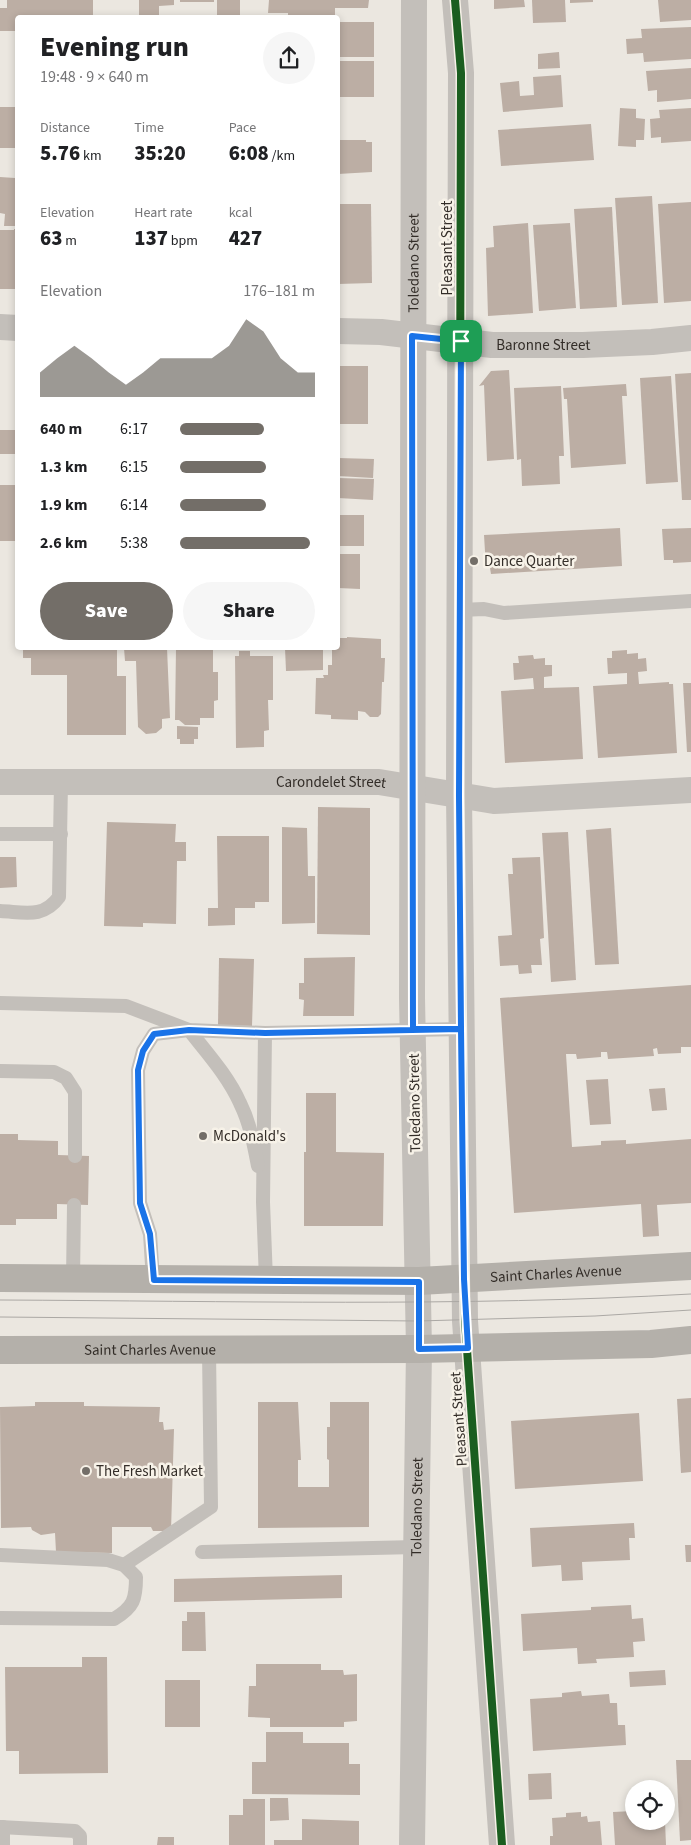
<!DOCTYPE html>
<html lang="en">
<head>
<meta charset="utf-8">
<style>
	body { margin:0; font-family:"Source Sans 3",sans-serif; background:#f6f6f6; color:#202124; height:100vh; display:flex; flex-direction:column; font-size:19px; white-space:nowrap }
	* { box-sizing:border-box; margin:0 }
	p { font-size:16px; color:#757577 }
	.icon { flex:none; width:28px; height:28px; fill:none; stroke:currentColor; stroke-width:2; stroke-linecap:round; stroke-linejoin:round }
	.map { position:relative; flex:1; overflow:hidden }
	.details { position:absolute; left:15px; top:15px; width:325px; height:635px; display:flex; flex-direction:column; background:#fff; border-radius:5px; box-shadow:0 2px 8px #0003 }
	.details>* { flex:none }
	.tools { position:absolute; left:625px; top:1780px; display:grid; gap:10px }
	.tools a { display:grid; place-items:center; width:50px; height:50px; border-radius:50%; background:#fff; box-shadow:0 2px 8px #0003; font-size:25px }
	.pin { position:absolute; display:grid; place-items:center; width:42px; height:42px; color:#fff; margin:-21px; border-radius:10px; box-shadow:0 2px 8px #0006 }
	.round { display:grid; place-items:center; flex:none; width:52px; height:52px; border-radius:26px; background:#f6f6f6 }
	.headline { display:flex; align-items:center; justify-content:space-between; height:85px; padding:0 25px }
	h1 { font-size:28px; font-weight:800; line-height:38px }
	.figures { display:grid; grid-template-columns:repeat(3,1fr); gap:8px; height:85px; padding:5px 25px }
	.figures div { display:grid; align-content:center }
	.figures b { font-size:21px; font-weight:800 }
	.figures small { font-size:14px; font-weight:400 }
	.figures p { font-size:14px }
	.chart { height:140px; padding:10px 25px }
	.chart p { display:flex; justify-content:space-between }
	.chart svg { width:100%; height:90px; margin-top:5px; fill:#736e68; opacity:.7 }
	.button { display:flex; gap:10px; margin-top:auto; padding:10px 25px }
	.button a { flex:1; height:58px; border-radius:30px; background:#736e68; color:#fff; font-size:20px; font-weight:800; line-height:58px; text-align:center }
	.button a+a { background:#f6f6f6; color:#202124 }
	ul { padding:0 25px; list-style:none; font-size:16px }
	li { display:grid; grid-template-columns:80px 60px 1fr; align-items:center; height:38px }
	li i { height:12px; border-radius:6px; background:#736e68 }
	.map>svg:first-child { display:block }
	.building { fill:#bcaea4 }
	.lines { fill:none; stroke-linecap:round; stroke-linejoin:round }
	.lane { stroke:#c3bfba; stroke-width:14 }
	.street { stroke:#c3bfba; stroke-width:26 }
	.secondary { stroke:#b4b0aa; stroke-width:28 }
	.tram { stroke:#aba8a4; stroke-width:1 }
	.cycleway-casing { stroke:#f7f2e8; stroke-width:11 }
	.cycleway { stroke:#1b5e20; stroke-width:8 }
	.route-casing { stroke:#fff; stroke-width:10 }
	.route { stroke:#1a73e8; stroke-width:6 }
	.poi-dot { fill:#736e68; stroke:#f7f2e8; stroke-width:2 }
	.labels { text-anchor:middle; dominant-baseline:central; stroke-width:5; stroke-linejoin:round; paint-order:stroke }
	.street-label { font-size:15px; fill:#332d28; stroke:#f7f2e8 }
	.poi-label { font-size:15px; fill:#332d28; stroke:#f7f2e8; text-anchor:start }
</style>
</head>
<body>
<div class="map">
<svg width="691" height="1845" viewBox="0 0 691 1845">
	<rect width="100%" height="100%" fill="#ebe7e0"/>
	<g class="building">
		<path d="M7,0H93V18H18V31H0V8H7Z"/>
		<path d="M139,0H174V5L159,6V18H139Z"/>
		<rect x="180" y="0" width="34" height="2"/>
		<rect x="217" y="0" width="23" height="18"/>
		<path d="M269,0H369L368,8H335V17L288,16V13H268Z"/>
		<path d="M494,0H524L525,7L494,9Z"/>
		<path d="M532,0H565L566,22L533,23Z"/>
		<path d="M570,0H593V2L570,3Z"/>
		<path d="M658,0H691V20L660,22Z"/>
		<rect x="338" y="22" width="36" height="35"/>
		<path d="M691,27V59L644,62L643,53L627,54L626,39L642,38L641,29Z"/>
		<path d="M559,52L560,68L538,69V54Z"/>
		<rect x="338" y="61" width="36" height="36"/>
		<path d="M691,68V99L657,102V90L648,91L646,71Z"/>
		<path d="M561,75L563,107L503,112L500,83L519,81L520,96L534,95L533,77Z"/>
		<rect x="0" y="107" width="18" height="41"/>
		<path d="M620,108L636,109V118L645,119L644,140H636V147L618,146Z"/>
		<path d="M691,108V141L661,143V137L651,138L650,119L660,118L659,110Z"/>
		<path d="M591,124L594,160L501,166L498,130Z"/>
		<path d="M338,140H366V142H372V172L338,174Z"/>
		<path d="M16,151H18V226H4L5,214L0,213V177L15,178Z"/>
		<path d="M652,196L658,303L622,305L615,198Z"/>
		<path d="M691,202V301L664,303L658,204Z"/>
		<path d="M338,204H371L372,283L338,284Z"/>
		<path d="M612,207L617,307L580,309L574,209Z"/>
		<path d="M528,223L533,313L488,316L486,248L494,247L493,226Z"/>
		<path d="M570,223L576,308L539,311L533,225Z"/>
		<path d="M14,229H18V289H0V230H14Z"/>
		<rect x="338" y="366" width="30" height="58"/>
		<path d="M509,370L514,459L487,461L484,385L479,386L491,371Z"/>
		<path d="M691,373V500H682L675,374Z"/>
		<path d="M671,376L678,482L646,484L640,378Z"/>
		<path d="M626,384L627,396H622L626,464L571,468L567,399H564L563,388Z"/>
		<path d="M561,386L564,456H559L560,484L522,486L521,459L517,460L514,388Z"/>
		<rect x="0" y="430" width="18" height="24"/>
		<path d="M338,458L374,459L373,478L338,476Z"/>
		<path d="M338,478L374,479L373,500L338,498Z"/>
		<rect x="0" y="485" width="18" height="56"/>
		<rect x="338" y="515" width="26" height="31"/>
		<path d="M620,528L622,566L491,574L490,568H486L484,535Z"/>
		<path d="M691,528V562L673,563V560H664L662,529Z"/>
		<path d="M338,554H360V589L338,588Z"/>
		<path d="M347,637L381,639V658H385L384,682H382L381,714L378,717H370L365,712L358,711V720L331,719V715L315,714L316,678H324L323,675H328V665H332V648H338V638H347Z"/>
		<path d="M23,648H117V676H126V735H67V675H31V658H23Z"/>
		<path d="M124,648H167L170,718L162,719V728L156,733L146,734L138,727L136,661H125Z"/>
		<path d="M176,648H213V672H218V700L214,701V718H200V725H185L179,720H175Z"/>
		<path d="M285,648H323V670L286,671Z"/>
		<path d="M627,650V654L638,653V659L646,658L647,671L638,672L639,684L669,682V684H673L677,753L598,758L593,686L627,684V673L608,674L607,658H612V651Z"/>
		<path d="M239,651H250V656H273V700H268L269,730L264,731V747L236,748L235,656H239Z"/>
		<path d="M533,655L534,659L545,658V665H552V676L544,677V688L579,687L583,759L505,763L501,691L534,689L533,678L514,680L513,663H519L518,656Z"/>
		<path d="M683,683H691V752H687Z"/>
		<path d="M177,726L198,727V739H194V744H180V739H177Z"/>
		<path d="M318,807L370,808V935L317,934Z"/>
		<path d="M107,822L176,824L175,842H186V861H177L176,924L143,923V927L104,926Z"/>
		<path d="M282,827L307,828L308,876H315V923L282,924Z"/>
		<path d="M611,828L619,964L595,965L586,830Z"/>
		<path d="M568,832L576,980L551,982L542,833Z"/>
		<path d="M217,836H269V902H255V908H235V925L208,926V908H218Z"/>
		<path d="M0,857H16L17,887L0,888Z"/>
		<path d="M540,857L544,938L540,939L542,965H531L532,973L519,974L518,965L500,966L498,936L512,935L508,874H513L512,858Z"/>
		<path d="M355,957L354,1016H303L304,1000L299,999V983H304V958Z"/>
		<path d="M219,958L254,959L252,1026L218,1025Z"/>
		<path d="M691,985V1047H681V1053L658,1054L657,1048L653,1049L654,1056L608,1059L607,1052H601V1057L577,1059L576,1054H566L572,1147L601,1145V1141L626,1140V1144L691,1139V1203L657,1205L659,1236L643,1237L641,1204L514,1213L500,998Z"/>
		<path d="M608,1079L611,1124L590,1125L586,1080Z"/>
		<path d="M665,1088L667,1110L652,1111L649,1089Z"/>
		<path d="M306,1093H336V1152L384,1153L383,1226H304V1152H306Z"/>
		<path d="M0,1134H18V1140L58,1141V1155L89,1156L88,1205L57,1204V1219H16V1225H0Z"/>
		<path d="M691,1398V1472L681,1473L677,1399Z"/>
		<path d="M35,1402H84V1406L160,1407L159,1422H163L164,1430L174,1429L171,1531H153L151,1527H112V1553L56,1552L55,1533L41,1535L32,1530L31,1527L1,1528L0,1407L35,1406Z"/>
		<path d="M258,1402H298L301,1460H298V1487H329V1460L327,1459V1427H330V1402H369V1527L258,1528Z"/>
		<path d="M639,1413L643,1481L515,1489L511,1421Z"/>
		<path d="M634,1523L635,1538H629L630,1560L582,1562L583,1580L562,1581L561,1565L532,1567L530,1528Z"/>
		<path d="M685,1545H691V1562H686Z"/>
		<path d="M342,1575V1598L174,1602V1579Z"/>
		<path d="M631,1605L632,1619L643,1618L645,1641L633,1642L634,1657L596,1659L597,1663L578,1664L577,1648L523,1651L521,1614L591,1610V1607Z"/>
		<path d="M187,1612H205L206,1651H182V1621H187Z"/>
		<path d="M82,1657H107L108,1773L19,1774V1751H6L5,1667H82Z"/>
		<path d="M256,1664H321V1670H343L344,1675L357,1674V1721L344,1722V1727H270V1718L248,1717L249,1686H256Z"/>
		<path d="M665,1670L666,1685L630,1687L629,1672Z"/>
		<rect x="165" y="1680" width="35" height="47"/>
		<path d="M581,1691L582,1696L609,1694L610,1703H617L618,1725H625L626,1745L533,1751L530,1699L562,1697V1693Z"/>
		<path d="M266,1732H303V1743H349V1764H360V1795L252,1794V1762H266Z"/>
		<path d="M676,1760H691V1840L680,1841Z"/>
		<path d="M551,1773L552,1799L529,1800L528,1774Z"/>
		<path d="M270,1798H288L289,1820L270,1821Z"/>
		<path d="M243,1799H265V1845H229V1815H243Z"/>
		<path d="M634,1811V1821H665L666,1845H615L613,1812Z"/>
		<path d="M581,1812V1817L587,1816L588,1822L600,1821L602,1845H550V1836H553L552,1818L566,1817V1813Z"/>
		<path d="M302,1819L359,1821V1845H274V1840H302Z"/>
		<path d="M158,1837H174V1845H157Z"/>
	</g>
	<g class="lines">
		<g class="lane">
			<path d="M460,610L484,609L504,613L691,601"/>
			<path d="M0,834H61"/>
			<path d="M0,911C24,912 43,919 59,897L61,782"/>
			<path d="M0,1003L126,1006L189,1030L265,1033L263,1202L266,1280"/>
			<path d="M265,1033L461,1029"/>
			<path d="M0,1071L54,1072L66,1078L75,1092V1156"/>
			<path d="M73,1279L74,1205"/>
			<path d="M153,1280L150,1234L140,1203L138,1070L143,1051L154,1034L189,1030C207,1053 228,1076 240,1103C250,1123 254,1145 258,1166"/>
			<path d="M202,1552L416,1547"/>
			<path d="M0,1555L108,1560L124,1565L136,1577C136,1599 134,1607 114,1619L0,1618"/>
			<path d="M124,1565L211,1507L209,1350"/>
			<path d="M0,1827L75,1831L80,1836V1845"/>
			<path d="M3,1827V1845"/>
		</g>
		<g class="street">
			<path d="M455,0L461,73L459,795L465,1321L502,1845"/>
			<path d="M0,327L18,328"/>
			<path id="s1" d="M338,331L381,332L492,345H583L652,342L691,338"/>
			<path id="s2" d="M0,782H379L494,801L691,790"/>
			<path id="s3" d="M412,1845L419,1349L412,998L414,0"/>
		</g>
		<g class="secondary">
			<path id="s4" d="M0,1278L419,1281L691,1266"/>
			<path id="s5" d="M0,1350L419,1349L651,1344L691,1340"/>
		</g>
		<g class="tram">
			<path d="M0,1300C230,1301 461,1307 691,1294"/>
			<path d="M0,1317L418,1321L595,1316L691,1310"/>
		</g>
		<defs>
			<path id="cycleway" d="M455,0L461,73L459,795L465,1321L502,1845"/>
		</defs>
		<use href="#cycleway" class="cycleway-casing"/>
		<use href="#cycleway" class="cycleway"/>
	</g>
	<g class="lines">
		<defs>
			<path id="route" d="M461,341L459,796L461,1029L265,1033L189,1030L154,1034L143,1051L138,1070L140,1203L150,1234L154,1280L419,1282V1349L468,1348L464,1279L461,1029H413L412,336L461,341"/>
		</defs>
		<use href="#route" class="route-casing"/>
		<use href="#route" class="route"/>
	</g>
	<g class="poi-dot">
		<circle cx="474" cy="561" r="5"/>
		<circle cx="203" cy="1136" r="5"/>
		<circle cx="86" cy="1471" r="5"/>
	</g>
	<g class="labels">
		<g class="street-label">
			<text transform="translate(447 248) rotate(-90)">Pleasant Street</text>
			<text stroke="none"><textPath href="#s3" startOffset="1582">Toledano Street</textPath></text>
			<text stroke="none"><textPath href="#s1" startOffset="206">Baronne Street</textPath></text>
			<text stroke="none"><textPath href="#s2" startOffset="331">Carondelet Street</textPath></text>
			<text transform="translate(415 1103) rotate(-91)">Toledano Street</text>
			<text stroke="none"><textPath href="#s4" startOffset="556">Saint Charles Avenue</textPath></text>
			<text stroke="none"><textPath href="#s5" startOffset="150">Saint Charles Avenue</textPath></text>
			<text transform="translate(459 1419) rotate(-94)">Pleasant Street</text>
			<text stroke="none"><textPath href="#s3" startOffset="338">Toledano Street</textPath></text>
		</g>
		<g class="poi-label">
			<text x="484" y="561">Dance Quarter</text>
			<text x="213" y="1136">McDonald's</text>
			<text x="96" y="1471">The Fresh Market</text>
		</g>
	</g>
</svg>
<div class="tools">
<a><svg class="icon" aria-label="locate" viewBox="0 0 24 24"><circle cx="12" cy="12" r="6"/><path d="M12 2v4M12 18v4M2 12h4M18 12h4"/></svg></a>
</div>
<div class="pin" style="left:461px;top:341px;background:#1e9e55"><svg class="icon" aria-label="arrive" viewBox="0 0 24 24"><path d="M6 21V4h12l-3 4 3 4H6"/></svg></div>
<section class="details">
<div class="headline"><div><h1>Evening run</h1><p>19:48 · 9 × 640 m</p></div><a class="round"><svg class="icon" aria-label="share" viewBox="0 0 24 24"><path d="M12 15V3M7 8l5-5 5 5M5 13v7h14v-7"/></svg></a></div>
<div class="figures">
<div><p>Distance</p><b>5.76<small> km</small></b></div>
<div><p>Time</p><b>35:20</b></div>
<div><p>Pace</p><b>6:08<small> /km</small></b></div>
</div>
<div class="figures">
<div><p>Elevation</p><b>63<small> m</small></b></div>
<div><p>Heart rate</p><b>137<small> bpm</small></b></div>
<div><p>kcal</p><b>427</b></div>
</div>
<div class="chart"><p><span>Elevation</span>176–181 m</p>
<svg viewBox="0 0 160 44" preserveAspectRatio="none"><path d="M0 44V32L10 25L20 19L30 25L40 32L50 38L60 32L70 25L80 25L90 25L100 25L110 19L120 6L130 12L140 25L150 32L160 32V44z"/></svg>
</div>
<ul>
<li><b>640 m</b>6:17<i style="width:62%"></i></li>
<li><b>1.3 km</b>6:15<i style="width:64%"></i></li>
<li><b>1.9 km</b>6:14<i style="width:64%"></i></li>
<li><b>2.6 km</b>5:38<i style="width:96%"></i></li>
</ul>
<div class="button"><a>Save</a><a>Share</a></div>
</section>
</div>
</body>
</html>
